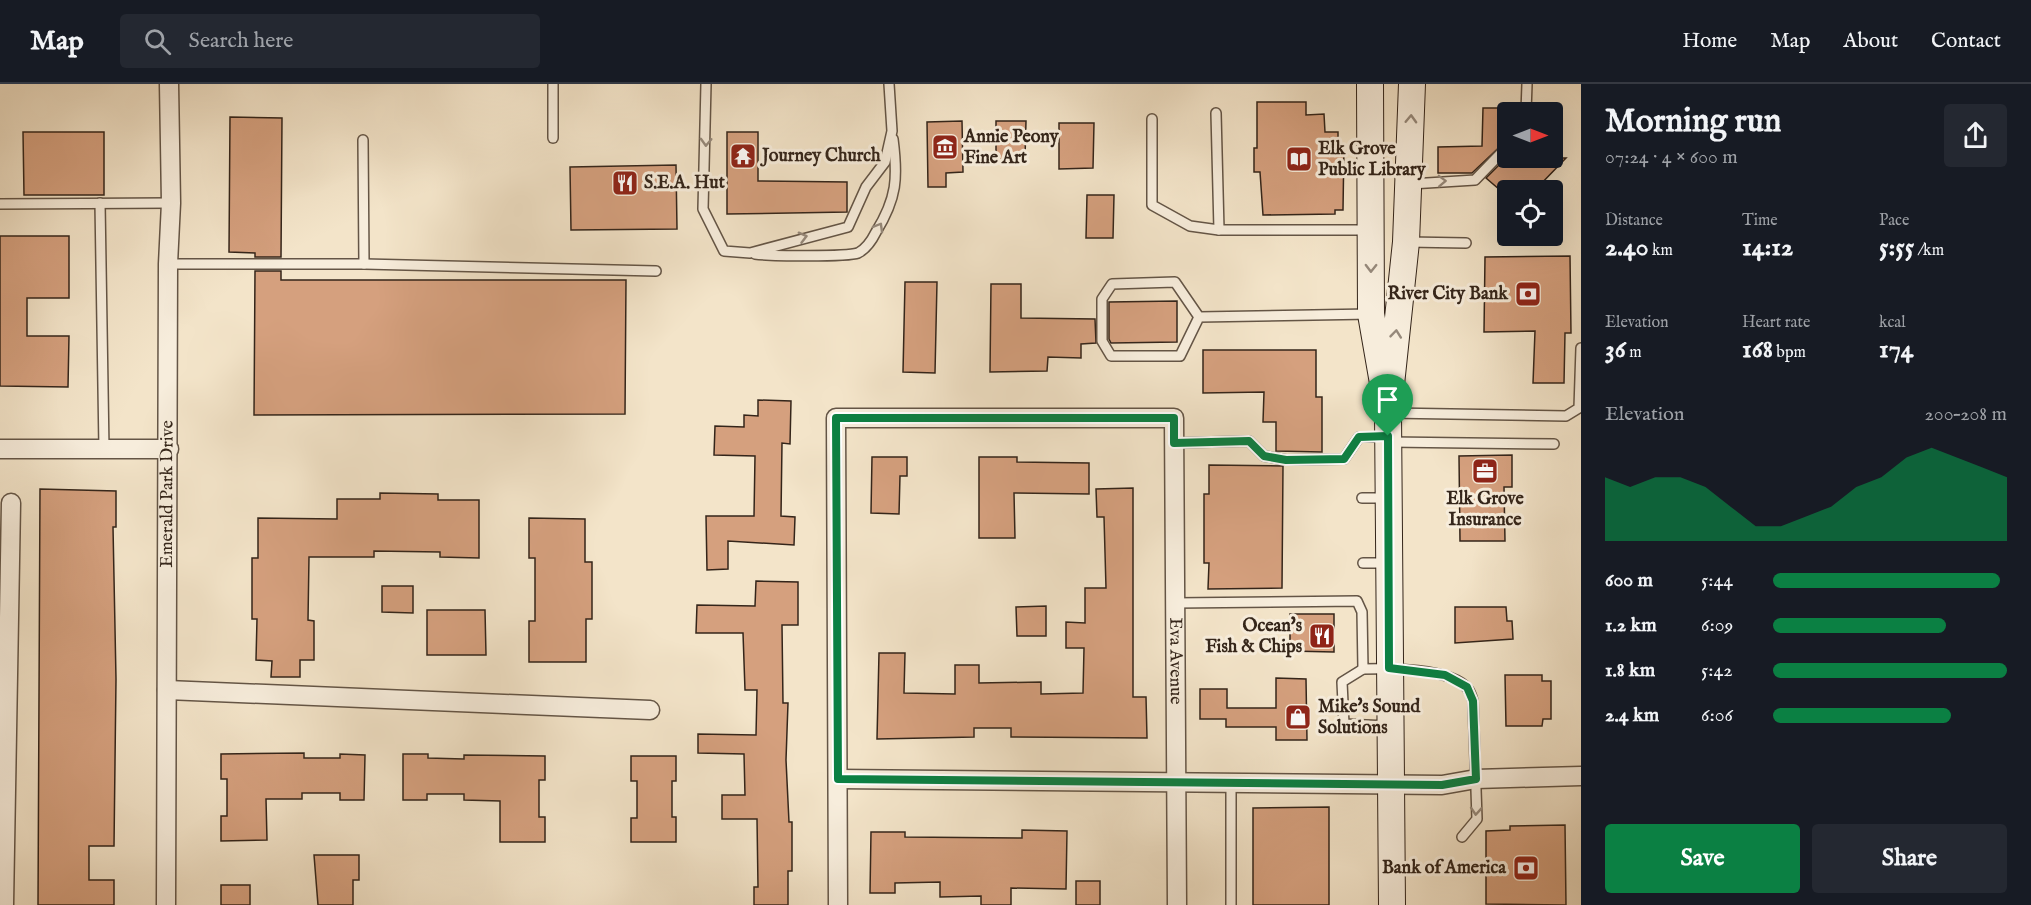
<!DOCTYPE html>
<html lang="en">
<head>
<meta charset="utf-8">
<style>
	body { margin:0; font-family:"IM FELL English",serif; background:#242831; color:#f1f3f6; height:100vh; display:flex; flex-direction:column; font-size:22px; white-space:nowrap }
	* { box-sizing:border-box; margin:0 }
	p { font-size:20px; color:#9ea1a6 }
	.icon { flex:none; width:33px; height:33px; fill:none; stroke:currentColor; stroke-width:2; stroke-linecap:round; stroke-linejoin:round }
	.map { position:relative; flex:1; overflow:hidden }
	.drawer { display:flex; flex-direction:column; background:#171b24; width:450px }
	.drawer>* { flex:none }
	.needle { width:39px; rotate:90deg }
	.buttons { position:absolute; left:1497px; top:18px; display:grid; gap:12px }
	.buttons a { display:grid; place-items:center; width:66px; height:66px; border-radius:6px; background:#171b24; box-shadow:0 6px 24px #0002; font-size:30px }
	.pin { position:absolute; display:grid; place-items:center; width:51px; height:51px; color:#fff; margin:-62px -26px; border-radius:50% 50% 50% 0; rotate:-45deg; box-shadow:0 0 6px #0007 }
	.pin .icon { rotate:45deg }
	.round { display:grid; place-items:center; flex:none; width:63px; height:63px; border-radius:6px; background:#242831 }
	.headline { display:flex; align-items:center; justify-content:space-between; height:102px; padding:0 24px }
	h1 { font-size:33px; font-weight:800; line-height:45px }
	.metrics { display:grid; grid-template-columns:repeat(3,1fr); gap:9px; height:102px; padding:6px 24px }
	.metrics div { display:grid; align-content:center }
	.metrics b { font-size:26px; font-weight:800 }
	.metrics small { font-size:16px; font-weight:400 }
	.metrics p { font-size:16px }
	.chart { height:168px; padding:12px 24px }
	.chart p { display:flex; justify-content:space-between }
	.chart svg { width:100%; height:108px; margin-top:6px; fill:#0b8043; opacity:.7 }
	.action { display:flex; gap:12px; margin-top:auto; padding:12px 24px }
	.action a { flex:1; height:69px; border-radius:6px; background:#0b8043; color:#fff; font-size:24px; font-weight:800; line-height:69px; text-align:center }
	.action a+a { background:#242831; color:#f1f3f6 }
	ul { padding:0 24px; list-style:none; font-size:20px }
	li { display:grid; grid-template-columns:96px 72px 1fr; align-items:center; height:45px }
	li i { height:15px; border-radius:8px; background:#0b8043 }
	header { display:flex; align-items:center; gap:36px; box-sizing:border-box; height:84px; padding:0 30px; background:#171b24; border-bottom:2px solid #363941 }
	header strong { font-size:28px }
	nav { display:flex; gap:33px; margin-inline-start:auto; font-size:21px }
	.search { width:420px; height:54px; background:#242831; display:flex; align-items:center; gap:15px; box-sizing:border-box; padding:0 21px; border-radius:6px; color:#9ea1a6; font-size:22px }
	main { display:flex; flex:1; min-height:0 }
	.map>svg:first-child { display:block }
	.building { fill:#d5a07e; stroke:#34251a; stroke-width:1.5 }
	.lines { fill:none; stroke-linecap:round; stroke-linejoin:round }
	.service-casing { stroke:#645546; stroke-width:12 }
	.minor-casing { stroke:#645546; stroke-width:21 }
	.secondary-casing { stroke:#34251a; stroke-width:28 }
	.service { stroke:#f7eddc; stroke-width:9 }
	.minor { stroke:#f7eddc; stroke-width:18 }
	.secondary { stroke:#f7eddc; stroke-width:26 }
	.oneway { stroke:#96897b }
	.route-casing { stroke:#fff; stroke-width:12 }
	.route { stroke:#0b8043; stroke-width:8 }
	.labels { text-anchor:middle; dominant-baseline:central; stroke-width:6; stroke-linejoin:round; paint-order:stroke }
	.poi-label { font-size:18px; font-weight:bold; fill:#34251a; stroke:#f7eddc; text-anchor:start }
	.street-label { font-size:18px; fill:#34251a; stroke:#f7eddc }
</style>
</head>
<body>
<header>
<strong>Map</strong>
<div class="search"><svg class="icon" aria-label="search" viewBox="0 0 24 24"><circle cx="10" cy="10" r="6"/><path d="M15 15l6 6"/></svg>Search here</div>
<nav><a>Home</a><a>Map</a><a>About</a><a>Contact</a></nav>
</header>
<main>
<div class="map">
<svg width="1581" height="821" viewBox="0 0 1581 821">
	<rect width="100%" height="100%" fill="#f3e4c9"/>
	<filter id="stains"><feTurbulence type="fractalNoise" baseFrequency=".00333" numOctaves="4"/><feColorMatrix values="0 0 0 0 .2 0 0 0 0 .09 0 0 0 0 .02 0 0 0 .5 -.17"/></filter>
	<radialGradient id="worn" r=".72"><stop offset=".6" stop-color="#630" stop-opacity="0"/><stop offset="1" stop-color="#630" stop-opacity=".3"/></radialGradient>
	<g class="building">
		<path d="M1257,18H1306V31L1324,30L1325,48H1338V61H1344L1343,126H1335V130L1263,131L1260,88H1254V64H1257Z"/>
		<path d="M1483,24H1508V55L1472,89H1438V63L1482,62Z"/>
		<path d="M230,33L282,34L281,173H255V169L229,168Z"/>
		<path d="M962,37L963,88L946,89V103H928L927,38Z"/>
		<path d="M996,37H1026L1025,74L996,76Z"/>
		<path d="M1059,39H1094L1093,84L1059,85Z"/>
		<path d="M23,48H104V111H24Z"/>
		<path d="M727,48H758V97L847,98V128L727,130Z"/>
		<path d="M1508,72V74H1566L1535,106H1500L1486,94Z"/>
		<path d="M676,81L677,145L571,146L570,83Z"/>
		<path d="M1087,111H1114L1113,154H1086Z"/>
		<path d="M0,152H69V214H27V252H69L68,303L0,302Z"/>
		<path d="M1570,172L1571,249H1565L1564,299H1533L1535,247L1484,248L1485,173Z"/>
		<path d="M255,187H281V196H626L625,330L254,331Z"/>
		<path d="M905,198H937L935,289L903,288Z"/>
		<path d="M991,200H1021V234L1095,235L1096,259L1081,260V274L1048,273L1047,287L990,288Z"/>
		<path d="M1177,217V258L1111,259L1109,255V218Z"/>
		<path d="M1203,266H1316V313H1322V368L1276,367V338H1263L1264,308L1203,309Z"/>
		<path d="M758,316L791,317L790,360L782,359L781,432L795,433L794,461L728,457V485L707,486L706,432H754L755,372L714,371L715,342L744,343V331L758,332Z"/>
		<path d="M1512,371V403H1504L1505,457H1460L1459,372Z"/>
		<path d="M872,373H907V392H900L899,430L871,429Z"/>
		<path d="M979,373H1017V378L1089,379V410L1014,409L1015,454H979Z"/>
		<path d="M1209,381L1283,382L1282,504L1208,505L1209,479H1204V410H1209Z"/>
		<path d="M1133,404V613H1146L1147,654L1011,653V644H974V653L877,655L879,569H905L904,609L955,610V581H979V599L1041,598V610L1083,609L1084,564H1066V538L1085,539V504H1106L1104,433H1097L1096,405Z"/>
		<path d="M40,405L116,407V443H113L116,595L114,762H89V796H114V821H38Z"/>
		<path d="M380,409L438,410V416H479V474L440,473V468L374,467V473H309L308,536L314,537V576H300V593H271L272,577L256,576L257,535H252V474H258V434L337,435V415H380Z"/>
		<path d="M529,434L585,435V478H592V535H586V578H529V537H535V474H529Z"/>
		<path d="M756,497L798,498V541H782L783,619H788L786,676L789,738H792V787H788V821H754V803H758L757,735H722V711H745L744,670L698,669V650L756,651L757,606H745L743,549H696L697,521L755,522Z"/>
		<path d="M382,502H413V529L382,528Z"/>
		<path d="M1046,522V552H1017L1016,523Z"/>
		<path d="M1455,523H1506L1507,537H1512L1513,555L1455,559Z"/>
		<path d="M427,526H485L486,571H427Z"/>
		<path d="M1290,530H1334V568L1290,567Z"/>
		<path d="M1505,591H1542V597H1551V635H1543L1542,642H1506Z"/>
		<path d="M1276,594L1306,595L1307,656H1276V643H1226V635H1200V605H1227V624H1276Z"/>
		<path d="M304,669V674H340V670L365,671L364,716H340V709H302V715H266L267,756L221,757V732H227V695H221V670Z"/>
		<path d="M403,670H428V674L464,675V671L545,672V696H539V733H545V758H500V717L464,716V710H427V716H403Z"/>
		<path d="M631,672H676V697H672V733H676V758H631V734H637V697H631Z"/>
		<path d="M1329,723V821H1253V724Z"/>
		<path d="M1565,741L1566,821L1486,820V747L1510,746V742Z"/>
		<path d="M1022,746L1067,747L1066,805L1011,804V821H981V812L940,813V798L895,799V809H870L871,748H905V753L1022,754Z"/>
		<path d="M314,771H359V796H353V821H318Z"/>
		<rect x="1076" y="797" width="24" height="24"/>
		<rect x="221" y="801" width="29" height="20"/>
	</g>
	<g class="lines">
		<defs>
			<g id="service">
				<path d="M706,0L703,125L724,167L750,169L848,143L866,103L885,78L892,47L889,0"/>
				<path d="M1526,28L1527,0"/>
				<path d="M1216,29L1219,146"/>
				<path d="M1152,35V121L1190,142L1219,146H1369"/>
				<path d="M553,54V0"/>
				<path d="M363,56L364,180"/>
				<path d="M1411,100L1475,96L1508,62"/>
				<path d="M100,119L104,365"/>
				<path d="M0,120L171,119"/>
				<path d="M1408,158L1466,159"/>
				<path d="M755,170C769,172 847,173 858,169C866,165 872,156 876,148C897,114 898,94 893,55"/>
				<path d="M168,180H364L656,187"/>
				<path d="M1199,233L1180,272H1111L1102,257V215L1112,200L1175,198L1199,233L1371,230"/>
				<path d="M1390,329L1566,332L1579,324L1581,264"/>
				<path d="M1390,358L1554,360"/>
				<path d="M1174,359L1249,357L1264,372L1286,376L1344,375L1359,353H1386"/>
				<path d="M1362,414H1386"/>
				<path d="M1363,479H1388"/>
				<path d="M1175,519L1357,517L1362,528L1363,585C1387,584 1451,584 1467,604C1470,607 1472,613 1473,617L1477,735L1462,753"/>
				<path d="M1363,585L1342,598L1344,640L1388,642"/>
				<path d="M1231,699V821"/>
			</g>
			<g id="minor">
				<path d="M0,365H169"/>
				<path d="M167,606L650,626"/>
				<path d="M838,695L1442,701L1476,695L1581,692"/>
				<path d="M4,821L11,419"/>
				<path id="s1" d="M166,821L168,180L171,119L169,0"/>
				<path id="s2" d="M838,821L836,334H1174L1177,821"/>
			</g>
			<g id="secondary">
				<path d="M1370,0L1371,230L1383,299"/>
				<path d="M1392,821L1388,329L1406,158L1412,0"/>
			</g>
		</defs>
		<use href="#service" class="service-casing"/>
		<use href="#minor" class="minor-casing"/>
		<use href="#secondary" class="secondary-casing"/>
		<use href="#service" class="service"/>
		<use href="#minor" class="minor"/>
		<use href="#secondary" class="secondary"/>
	</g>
	<defs><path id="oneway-chevron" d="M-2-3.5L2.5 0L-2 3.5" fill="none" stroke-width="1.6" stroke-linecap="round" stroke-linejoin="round" transform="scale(1.5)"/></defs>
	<g class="oneway">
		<use href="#oneway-chevron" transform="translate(1411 35) rotate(-88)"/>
		<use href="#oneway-chevron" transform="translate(706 58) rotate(92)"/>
		<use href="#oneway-chevron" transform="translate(1442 97) rotate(-2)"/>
		<use href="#oneway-chevron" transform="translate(879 143) rotate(-60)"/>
		<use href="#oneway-chevron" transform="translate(803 153) rotate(-15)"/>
		<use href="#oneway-chevron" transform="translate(1371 184) rotate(91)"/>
		<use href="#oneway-chevron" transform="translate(1396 250) rotate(-84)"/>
		<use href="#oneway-chevron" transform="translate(1476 727) rotate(94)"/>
	</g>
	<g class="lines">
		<defs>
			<path id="route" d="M836,334H1174V359L1249,357L1264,372L1286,376L1344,375L1359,353L1388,352L1389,584L1445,591L1467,603L1473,617L1476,695L1442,701L838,695Z"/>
		</defs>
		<use href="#route" class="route-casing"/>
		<use href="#route" class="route"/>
	</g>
	<defs>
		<symbol id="museum-square" viewBox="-11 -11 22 22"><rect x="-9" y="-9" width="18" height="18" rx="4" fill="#8f2418" stroke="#f7eddc"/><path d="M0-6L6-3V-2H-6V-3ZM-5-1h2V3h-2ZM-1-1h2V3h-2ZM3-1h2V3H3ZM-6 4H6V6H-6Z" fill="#fff"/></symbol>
		<symbol id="temple-square" viewBox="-11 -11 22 22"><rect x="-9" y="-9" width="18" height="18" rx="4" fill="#8f2418" stroke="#f7eddc"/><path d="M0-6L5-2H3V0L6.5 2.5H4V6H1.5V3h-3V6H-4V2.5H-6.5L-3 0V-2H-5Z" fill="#fff"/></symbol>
		<symbol id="library-square" viewBox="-11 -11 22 22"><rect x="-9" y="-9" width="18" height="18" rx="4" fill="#8f2418" stroke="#f7eddc"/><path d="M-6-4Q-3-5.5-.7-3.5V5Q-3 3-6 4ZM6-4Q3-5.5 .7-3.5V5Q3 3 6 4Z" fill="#fff"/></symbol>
		<symbol id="restaurant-square" viewBox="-11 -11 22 22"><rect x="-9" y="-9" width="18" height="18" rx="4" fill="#8f2418" stroke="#f7eddc"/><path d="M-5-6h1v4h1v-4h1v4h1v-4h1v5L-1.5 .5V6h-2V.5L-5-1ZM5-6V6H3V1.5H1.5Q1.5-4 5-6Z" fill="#fff"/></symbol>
		<symbol id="bank-square" viewBox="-11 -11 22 22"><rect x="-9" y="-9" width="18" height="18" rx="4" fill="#8f2418" stroke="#f7eddc"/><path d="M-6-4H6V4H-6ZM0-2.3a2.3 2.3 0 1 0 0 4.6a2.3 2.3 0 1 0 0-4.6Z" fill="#fff"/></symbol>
		<symbol id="office-square" viewBox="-11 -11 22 22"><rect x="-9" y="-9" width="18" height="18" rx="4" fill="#8f2418" stroke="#f7eddc"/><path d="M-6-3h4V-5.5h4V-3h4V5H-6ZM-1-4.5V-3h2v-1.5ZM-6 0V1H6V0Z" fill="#fff"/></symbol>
		<symbol id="shop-square" viewBox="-11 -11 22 22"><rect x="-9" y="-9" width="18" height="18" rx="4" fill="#8f2418" stroke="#f7eddc"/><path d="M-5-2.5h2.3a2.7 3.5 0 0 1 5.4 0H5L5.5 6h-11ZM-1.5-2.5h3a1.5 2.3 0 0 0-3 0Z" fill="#fff"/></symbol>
	</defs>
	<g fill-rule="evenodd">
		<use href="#museum-square" x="930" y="48" width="30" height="30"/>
		<use href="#temple-square" x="728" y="57" width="30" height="30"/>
		<use href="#library-square" x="1284" y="60" width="30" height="30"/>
		<use href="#restaurant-square" x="610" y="84" width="30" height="30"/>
		<use href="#bank-square" x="1513" y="195" width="30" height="30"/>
		<use href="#office-square" x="1470" y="372" width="30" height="30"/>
		<use href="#restaurant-square" x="1307" y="537" width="30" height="30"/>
		<use href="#shop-square" x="1283" y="618" width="30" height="30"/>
		<use href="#bank-square" x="1511" y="769" width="30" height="30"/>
	</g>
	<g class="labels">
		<g class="poi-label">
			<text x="964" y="53">Annie Peony<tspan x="964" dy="21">Fine Art</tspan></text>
			<text x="1318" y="65">Elk Grove<tspan x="1318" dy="21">Public Library</tspan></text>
			<text x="762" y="72">Journey Church</text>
			<text x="644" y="99">S.E.A. Hut</text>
			<text x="1508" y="210" text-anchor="end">River City Bank</text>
			<text x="1485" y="415" text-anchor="middle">Elk Grove<tspan x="1485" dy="21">Insurance</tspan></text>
			<text x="1302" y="542" text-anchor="end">Ocean's<tspan x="1302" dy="21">Fish &amp; Chips</tspan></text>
			<text x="1318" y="623">Mike's Sound<tspan x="1318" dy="21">Solutions</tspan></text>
			<text x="1506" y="784" text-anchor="end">Bank of America</text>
		</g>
		<g class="street-label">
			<text stroke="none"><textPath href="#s1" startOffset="411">Emerald Park Drive</textPath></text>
			<text stroke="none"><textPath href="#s2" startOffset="1068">Eva Avenue</textPath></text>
		</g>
	</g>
	<rect width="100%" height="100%" filter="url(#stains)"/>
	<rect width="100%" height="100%" fill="url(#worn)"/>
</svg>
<div class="buttons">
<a><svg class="needle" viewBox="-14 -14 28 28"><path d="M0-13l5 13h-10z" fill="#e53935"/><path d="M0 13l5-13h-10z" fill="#9ea1a6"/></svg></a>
<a><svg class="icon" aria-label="locate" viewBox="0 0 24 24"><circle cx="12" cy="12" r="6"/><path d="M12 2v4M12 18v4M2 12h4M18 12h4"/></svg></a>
</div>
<div class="pin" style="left:1388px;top:352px;background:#1e9e55"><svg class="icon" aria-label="arrive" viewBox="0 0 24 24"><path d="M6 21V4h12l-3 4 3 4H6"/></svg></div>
</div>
<section class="drawer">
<div class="headline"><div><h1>Morning run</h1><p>07:24 · 4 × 600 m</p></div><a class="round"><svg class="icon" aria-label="share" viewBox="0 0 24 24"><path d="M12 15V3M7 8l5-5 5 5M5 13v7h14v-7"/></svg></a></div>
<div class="metrics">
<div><p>Distance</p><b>2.40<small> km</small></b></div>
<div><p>Time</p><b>14:12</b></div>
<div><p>Pace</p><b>5:55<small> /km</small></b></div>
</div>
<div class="metrics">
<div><p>Elevation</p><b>36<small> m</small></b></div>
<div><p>Heart rate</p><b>168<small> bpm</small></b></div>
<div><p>kcal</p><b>174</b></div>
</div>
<div class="chart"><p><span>Elevation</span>200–208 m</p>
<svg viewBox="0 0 160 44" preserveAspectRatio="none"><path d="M0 44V18L10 22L20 18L30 18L40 22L50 30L60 38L70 38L80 34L90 30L100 22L110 18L120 10L130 6L140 10L150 14L160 18V44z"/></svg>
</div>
<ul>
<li><b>600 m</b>5:44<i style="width:97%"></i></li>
<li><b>1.2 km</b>6:09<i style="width:74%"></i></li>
<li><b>1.8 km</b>5:42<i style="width:100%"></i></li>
<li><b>2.4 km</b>6:06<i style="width:76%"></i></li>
</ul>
<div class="action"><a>Save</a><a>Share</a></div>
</section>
</main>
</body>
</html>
